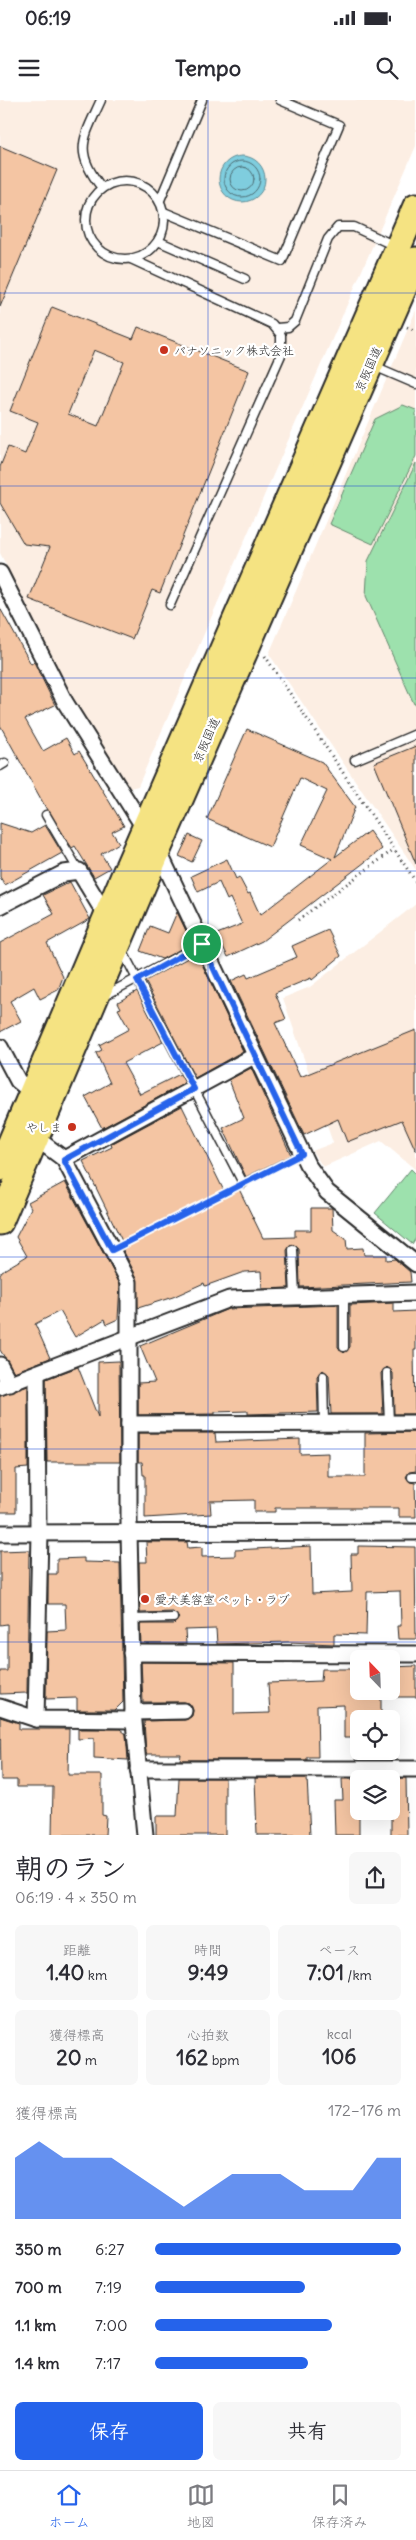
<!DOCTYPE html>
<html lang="ja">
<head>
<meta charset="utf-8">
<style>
	body { margin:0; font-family:Delius,"Klee One",sans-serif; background:#f7f7f7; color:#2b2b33; height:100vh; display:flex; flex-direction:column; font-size:19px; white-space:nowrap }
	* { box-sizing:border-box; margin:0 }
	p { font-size:16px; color:#7c7c81 }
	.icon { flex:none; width:28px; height:28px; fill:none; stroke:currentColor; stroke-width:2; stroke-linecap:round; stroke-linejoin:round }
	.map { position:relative; height:1735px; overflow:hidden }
	.drawer { display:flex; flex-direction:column; background:#fff; flex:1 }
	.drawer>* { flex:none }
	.needle { width:32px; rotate:337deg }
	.buttons { position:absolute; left:350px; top:1550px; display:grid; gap:10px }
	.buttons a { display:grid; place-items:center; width:50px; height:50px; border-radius:8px; background:#fff; box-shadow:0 5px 20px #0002; font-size:25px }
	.pin { position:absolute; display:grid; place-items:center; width:42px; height:42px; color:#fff; margin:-21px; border:2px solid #fff; border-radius:50%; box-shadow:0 1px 5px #0007 }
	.round { display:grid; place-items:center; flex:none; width:52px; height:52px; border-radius:8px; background:#f7f7f7 }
	.overview { display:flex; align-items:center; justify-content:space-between; height:85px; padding:0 15px }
	h1 { font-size:28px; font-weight:800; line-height:38px }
	.metrics { display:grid; grid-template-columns:repeat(3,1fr); gap:8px; height:85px; padding:5px 15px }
	.metrics div { display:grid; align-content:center; border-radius:8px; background:#f7f7f7; text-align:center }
	.metrics b { font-size:21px; font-weight:800 }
	.metrics small { font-size:14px; font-weight:400 }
	.metrics p { font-size:14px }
	.chart { height:140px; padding:10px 15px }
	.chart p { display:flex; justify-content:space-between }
	.chart svg { width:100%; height:90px; margin-top:5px; fill:#2563eb; opacity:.7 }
	.action { display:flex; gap:10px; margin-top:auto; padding:10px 15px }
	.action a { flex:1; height:58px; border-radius:8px; background:#2563eb; color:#fff; font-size:20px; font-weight:800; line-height:58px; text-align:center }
	.action a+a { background:#f7f7f7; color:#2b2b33 }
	ul { padding:0 15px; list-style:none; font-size:16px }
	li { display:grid; grid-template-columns:80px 60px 1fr; align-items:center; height:38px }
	li i { height:12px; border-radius:6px; background:#2563eb }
	.status { display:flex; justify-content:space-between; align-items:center; height:35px; padding:0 25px; background:#fff; direction:ltr }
	.status svg { height:14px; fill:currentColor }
	header { display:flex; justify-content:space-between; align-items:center; height:65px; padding:0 15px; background:#fff; font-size:22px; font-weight:800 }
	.tab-bar { display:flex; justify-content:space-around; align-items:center; height:70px; border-top:1px solid #e1e1e2; background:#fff; font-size:14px; color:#7c7c81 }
	.tab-bar a { display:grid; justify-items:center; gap:2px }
	.tab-bar .on { color:#2563eb }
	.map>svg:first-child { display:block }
	.built { fill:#fceee3 }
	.green { fill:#9de1ad; stroke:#64866c }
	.water { fill:#7fcdde; stroke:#5d8c96 }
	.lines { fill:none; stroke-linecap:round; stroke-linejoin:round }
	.shore { stroke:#4d6c73; stroke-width:1 }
	.building { fill:#f4c5a3; stroke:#2b2b2b; fill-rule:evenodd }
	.service-casing { stroke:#2b2b2b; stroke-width:11 }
	.minor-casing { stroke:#2b2b2b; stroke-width:19 }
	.trunk-casing { stroke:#2b2b2b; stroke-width:29 }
	.path { stroke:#2b2b2b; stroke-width:3; stroke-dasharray:1 4; stroke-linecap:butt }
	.service { stroke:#fff; stroke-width:8 }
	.minor { stroke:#fff; stroke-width:15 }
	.trunk { stroke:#f5e382; stroke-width:25 }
	.route-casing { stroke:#fff; stroke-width:10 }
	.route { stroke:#2563eb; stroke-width:6 }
	.grid { fill:none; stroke:#1d4ed8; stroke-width:1; stroke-opacity:0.55 }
	.poi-dot { fill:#c8321e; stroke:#fff; stroke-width:2 }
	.labels { text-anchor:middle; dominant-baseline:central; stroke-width:4.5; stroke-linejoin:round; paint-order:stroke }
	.poi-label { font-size:12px; fill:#2b2b2b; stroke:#fff; text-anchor:start }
	.street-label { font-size:12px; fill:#2b2b2b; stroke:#fff }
</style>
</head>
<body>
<div class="status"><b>06:19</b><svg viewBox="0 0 49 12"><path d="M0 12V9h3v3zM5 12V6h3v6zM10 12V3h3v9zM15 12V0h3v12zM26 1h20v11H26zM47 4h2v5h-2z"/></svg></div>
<header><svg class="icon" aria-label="menu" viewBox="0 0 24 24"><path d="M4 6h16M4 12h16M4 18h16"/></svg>Tempo<svg class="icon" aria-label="search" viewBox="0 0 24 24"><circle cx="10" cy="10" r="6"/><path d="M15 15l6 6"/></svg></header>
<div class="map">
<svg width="416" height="1735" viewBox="0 0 416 1735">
	<rect width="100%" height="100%" fill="#fff"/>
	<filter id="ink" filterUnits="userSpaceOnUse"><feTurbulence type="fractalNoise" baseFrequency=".02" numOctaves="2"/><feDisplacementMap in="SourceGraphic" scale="10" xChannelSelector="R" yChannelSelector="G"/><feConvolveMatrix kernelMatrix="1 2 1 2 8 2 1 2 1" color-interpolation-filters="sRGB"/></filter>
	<g filter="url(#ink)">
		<g class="built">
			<path d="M0,0H416V46L138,686L130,688L73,600L0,453Z"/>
			<path d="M416,210V770L269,554Z"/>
			<path d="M416,804V1070L381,1041L323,1067L312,1051L333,1043L283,898L310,887Z"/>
		</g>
		<g class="green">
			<path d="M403,305L416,310V356L373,444L329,424L375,319Z"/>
			<path d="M416,363V604H414L366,496L368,461Z"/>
			<path d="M411,1069L416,1074V1138L412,1144L375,1113Z"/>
		</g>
		<circle class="water" cx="242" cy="79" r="23"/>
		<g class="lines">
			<g class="shore">
				<circle cx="242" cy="79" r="18"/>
				<circle cx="242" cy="79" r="12"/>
			</g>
		</g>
		<g class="building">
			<path d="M0,46L57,70L0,207Z"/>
			<path d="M52,207L133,239L138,227L249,271L160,493L152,490L132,539L29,499L50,447L24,444L0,403V367L8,347L25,354L38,322L10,311ZM94,250L124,262L98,326L68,314Z"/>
			<path d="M0,508L31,564L34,562L55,605L25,619L43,651L66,638L75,654L79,651L124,726L112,732L119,743L101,754L110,768L94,777L75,746L72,748L47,710L0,625Z"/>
			<path d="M247,629L322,662L355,707L335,757L369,731L382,749L262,841L228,857L217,834L242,824L230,798L227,800L219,782L198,792L191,776L227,759L236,779L239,777L248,794L250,793L260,815L332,759L301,745L327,691L300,678L270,747L207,719Z"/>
			<path d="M416,646V764L374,663Z"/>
			<path d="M0,723L31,733L45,725L62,753L5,785L0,777Z"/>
			<path d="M189,735L202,741L192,762L179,756Z"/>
			<path d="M70,782L90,819L47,843L63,877L58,890L40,899L34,887L10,901L21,921L0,932V843L54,814L43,795Z"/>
			<path d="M177,812L192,843L162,859L140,851L150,826L168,833Z"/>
			<path d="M328,830L341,856L312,880L311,878L275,893L286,919L275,923L300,977L416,930V1051L402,1020L347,1042L338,1019L304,1035L231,881L246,874L248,878L297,857L292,846Z"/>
			<path d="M197,853L243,951L195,978L145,881Z"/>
			<path d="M137,891L163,942L123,963L140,994L180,974L185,983L102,1028L85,997L110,983L96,953L102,950L99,945L129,929L118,909L121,908L118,902Z"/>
			<path d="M251,968L291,1055L246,1077L223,1028L244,1018L229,980Z"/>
			<path d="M182,1006L226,1095L239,1089L263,1138L295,1137V1130H311V1108H332L333,1130L346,1139L347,1149L363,1148L364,1155H386V1160L395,1159L410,1172L411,1182L300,1187L299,1149L292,1144L287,1150L289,1188L262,1189L261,1171L244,1172L205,1186L204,1183L173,1197L138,1208L137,1178L120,1144L123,1143L83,1061L112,1047L111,1044Z"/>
			<path d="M65,1082L120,1184L118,1219L107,1224L105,1219L75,1237L60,1211L35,1224L50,1258L14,1272L0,1250V1174L2,1171L27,1156L16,1137L31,1108L28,1102Z"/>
			<path d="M394,1203V1212L416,1211V1250H414L415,1314H394L393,1273L387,1267L381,1273L383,1314H331L329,1275L323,1270L317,1276L318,1312L248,1314V1311L215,1312V1314L138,1315V1283L155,1282L140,1246L228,1209L338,1205V1247L344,1253L350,1247V1205Z"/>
			<path d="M119,1261L120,1362H47L46,1279L78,1267L98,1317V1262Z"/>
			<path d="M28,1286V1368L16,1369V1412H0V1296Z"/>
			<path d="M416,1332V1371L409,1372L406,1377L410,1382L415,1383L416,1417H399V1408H275V1412H254V1400L210,1401L211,1414L145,1418V1375H143L142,1362H138V1333H215L216,1342L300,1339V1354L328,1353V1377H365V1333Z"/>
			<path d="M146,1442H187L188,1448L202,1447V1457L235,1456V1450L311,1446L312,1494L352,1492L351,1454H358V1446L415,1447L416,1539H398L397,1526H401L400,1491L367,1492L366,1535L334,1534V1544L288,1542L217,1544L216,1529L185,1530L186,1544H141L140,1524H174L179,1518L173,1512L140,1513L139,1462H147Z"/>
			<path d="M29,1450L27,1593L0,1594V1571H7V1524L0,1525V1451Z"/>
			<path d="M84,1458V1462L120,1463L123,1602L115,1610H77V1598L46,1599L47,1531L66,1530L65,1504H48V1474H57V1459Z"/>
			<path d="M141,1562L234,1563V1614L270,1613L268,1583L321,1581L322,1569H359V1591H381V1619H359V1638H344V1605L317,1606L318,1657H307V1660H180L181,1654H146L144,1621L185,1620L192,1616L193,1610L189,1603L184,1602H143Z"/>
			<path d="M416,1566V1597H391V1567Z"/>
			<path d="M0,1617L19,1623V1629H69L68,1675H102V1715L106,1716L105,1735H52L53,1687H17V1680H1Z"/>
			<path d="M78,1629H120L126,1634L128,1660L94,1658V1638L78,1639Z"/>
			<path d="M179,1678H225V1735H156V1716H177Z"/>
			<path d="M255,1678H307L310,1735H257Z"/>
			<path d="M406,1678L407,1735H391V1678Z"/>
			<path d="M342,1679H359V1735H335L334,1700H343Z"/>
		</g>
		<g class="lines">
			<defs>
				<g id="service">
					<path d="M101,0C84,38 72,51 102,88"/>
					<circle cx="125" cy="120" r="39"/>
					<path d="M160,100L202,0"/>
					<path d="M164,112L282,161L339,25L280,0"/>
					<path d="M158,141L245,179"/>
					<path d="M131,159L272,224L281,235V255L170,505"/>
					<path d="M277,228L288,227L295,221L328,139L338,127H354L395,146"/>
					<path d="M374,266L416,284"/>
					<path d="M355,660L416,634"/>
					<path d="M0,666L5,663"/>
					<path d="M46,715L79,771"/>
					<path d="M122,850L243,1083"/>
					<path d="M102,897L202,844"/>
					<path d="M293,1150L295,1197"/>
					<path d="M344,1196V1247"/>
					<path d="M387,1273L389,1323"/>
					<path d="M323,1276L324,1323"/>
					<path d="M412,1377H416"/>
					<path d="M131,1519L173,1518"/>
				</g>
				<g id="minor">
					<path d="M0,473L65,602L158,750L307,1064L327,1092L416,1164"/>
					<path d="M0,806L64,773L79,771L99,804L109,810"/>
					<path d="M0,947L18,981L33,993"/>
					<path d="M36,1038L64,1059L254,956"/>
					<path d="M64,1059L129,1182V1432L133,1612L145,1735"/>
					<path d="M0,1265L10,1284"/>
					<path d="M37,1273L38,1433"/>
					<path d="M0,1287L229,1199L416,1193"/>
					<path d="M129,1324L416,1323"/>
					<path d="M0,1433L416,1432"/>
					<path d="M131,1553L416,1554"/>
					<path d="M0,1607L36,1619L133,1620"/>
					<path d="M133,1612L184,1611"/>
					<path d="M36,1619L40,1433"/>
					<path d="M138,1669H416"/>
				</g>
				<g id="trunk">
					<path d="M0,1068L123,778L416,106"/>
					<path d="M0,1122L158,750L416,160"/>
				</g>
			</defs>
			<use href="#service" class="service-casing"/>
			<use href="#minor" class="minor-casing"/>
			<use href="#trunk" class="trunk-casing"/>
			<g class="path">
				<path d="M407,227L416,231"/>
				<path d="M265,556L416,782"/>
				<path d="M298,820L393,750"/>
				<path d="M253,1078L290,1060"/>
				<path d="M126,1143L234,1088"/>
			</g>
			<use href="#service" class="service"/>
			<use href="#minor" class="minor"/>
			<use href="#trunk" class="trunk"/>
		</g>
	</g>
	<g class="lines" filter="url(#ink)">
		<defs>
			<path id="route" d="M202,844L302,1054L112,1150L64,1060L194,989L137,880Z"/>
		</defs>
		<use href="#route" class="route-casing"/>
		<use href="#route" class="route"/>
	</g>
	<path class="grid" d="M208,0V1735M0,193H416M0,386H416M0,578H416M0,771H416M0,964H416M0,1157H416M0,1349H416M0,1542H416"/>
	<g class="poi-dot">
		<circle cx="164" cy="250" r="5"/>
		<circle cx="72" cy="1027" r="5"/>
		<circle cx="145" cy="1499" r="5"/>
	</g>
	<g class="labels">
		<g class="poi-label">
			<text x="174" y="250">パナソニック株式会社</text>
			<text x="62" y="1027" text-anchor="end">やしま</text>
			<text x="155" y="1499">愛犬美容室 ペット・ラブ</text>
		</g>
		<g class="street-label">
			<text transform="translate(368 269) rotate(-66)">京阪国道</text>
			<text transform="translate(206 640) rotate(-66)">京阪国道</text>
		</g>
	</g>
</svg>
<div class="buttons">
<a><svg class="needle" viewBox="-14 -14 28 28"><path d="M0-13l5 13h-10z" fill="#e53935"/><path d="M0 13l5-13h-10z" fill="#7c7c81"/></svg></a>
<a><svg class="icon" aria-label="locate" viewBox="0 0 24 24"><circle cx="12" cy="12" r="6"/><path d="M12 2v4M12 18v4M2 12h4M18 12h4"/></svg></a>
<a><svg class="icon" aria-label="layers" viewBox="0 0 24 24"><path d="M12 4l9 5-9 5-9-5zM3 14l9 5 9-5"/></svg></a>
</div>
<div class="pin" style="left:202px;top:844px;background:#1e9e55"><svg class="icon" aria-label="arrive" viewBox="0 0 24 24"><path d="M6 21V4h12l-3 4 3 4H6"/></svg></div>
</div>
<section class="drawer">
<div class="overview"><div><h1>朝のラン</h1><p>06:19 · 4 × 350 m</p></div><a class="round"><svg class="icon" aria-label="share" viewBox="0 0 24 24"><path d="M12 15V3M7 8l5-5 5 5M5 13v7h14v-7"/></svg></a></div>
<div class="metrics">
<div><p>距離</p><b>1.40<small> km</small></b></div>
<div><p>時間</p><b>9:49</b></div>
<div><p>ペース</p><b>7:01<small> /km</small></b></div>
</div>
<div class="metrics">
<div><p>獲得標高</p><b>20<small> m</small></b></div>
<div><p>心拍数</p><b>162<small> bpm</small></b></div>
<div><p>kcal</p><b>106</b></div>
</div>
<div class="chart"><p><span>獲得標高</span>172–176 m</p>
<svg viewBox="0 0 160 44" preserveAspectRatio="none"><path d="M0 44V14L10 6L20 14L30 14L40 14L50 22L60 30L70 38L80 30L90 22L100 22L110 22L120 30L130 30L140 30L150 14L160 14V44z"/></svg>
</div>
<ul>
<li><b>350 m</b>6:27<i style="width:100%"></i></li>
<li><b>700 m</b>7:19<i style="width:61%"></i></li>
<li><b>1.1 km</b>7:00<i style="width:72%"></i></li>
<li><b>1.4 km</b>7:17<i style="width:62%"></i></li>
</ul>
<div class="action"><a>保存</a><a>共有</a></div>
</section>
<nav class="tab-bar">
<a class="on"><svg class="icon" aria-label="home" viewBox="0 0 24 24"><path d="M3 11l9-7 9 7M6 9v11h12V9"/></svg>ホーム</a>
<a><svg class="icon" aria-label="map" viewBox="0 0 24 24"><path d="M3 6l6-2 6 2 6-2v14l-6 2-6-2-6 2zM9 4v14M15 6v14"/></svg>地図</a>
<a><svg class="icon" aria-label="saved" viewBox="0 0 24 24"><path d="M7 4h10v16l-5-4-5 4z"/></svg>保存済み</a>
</nav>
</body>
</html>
